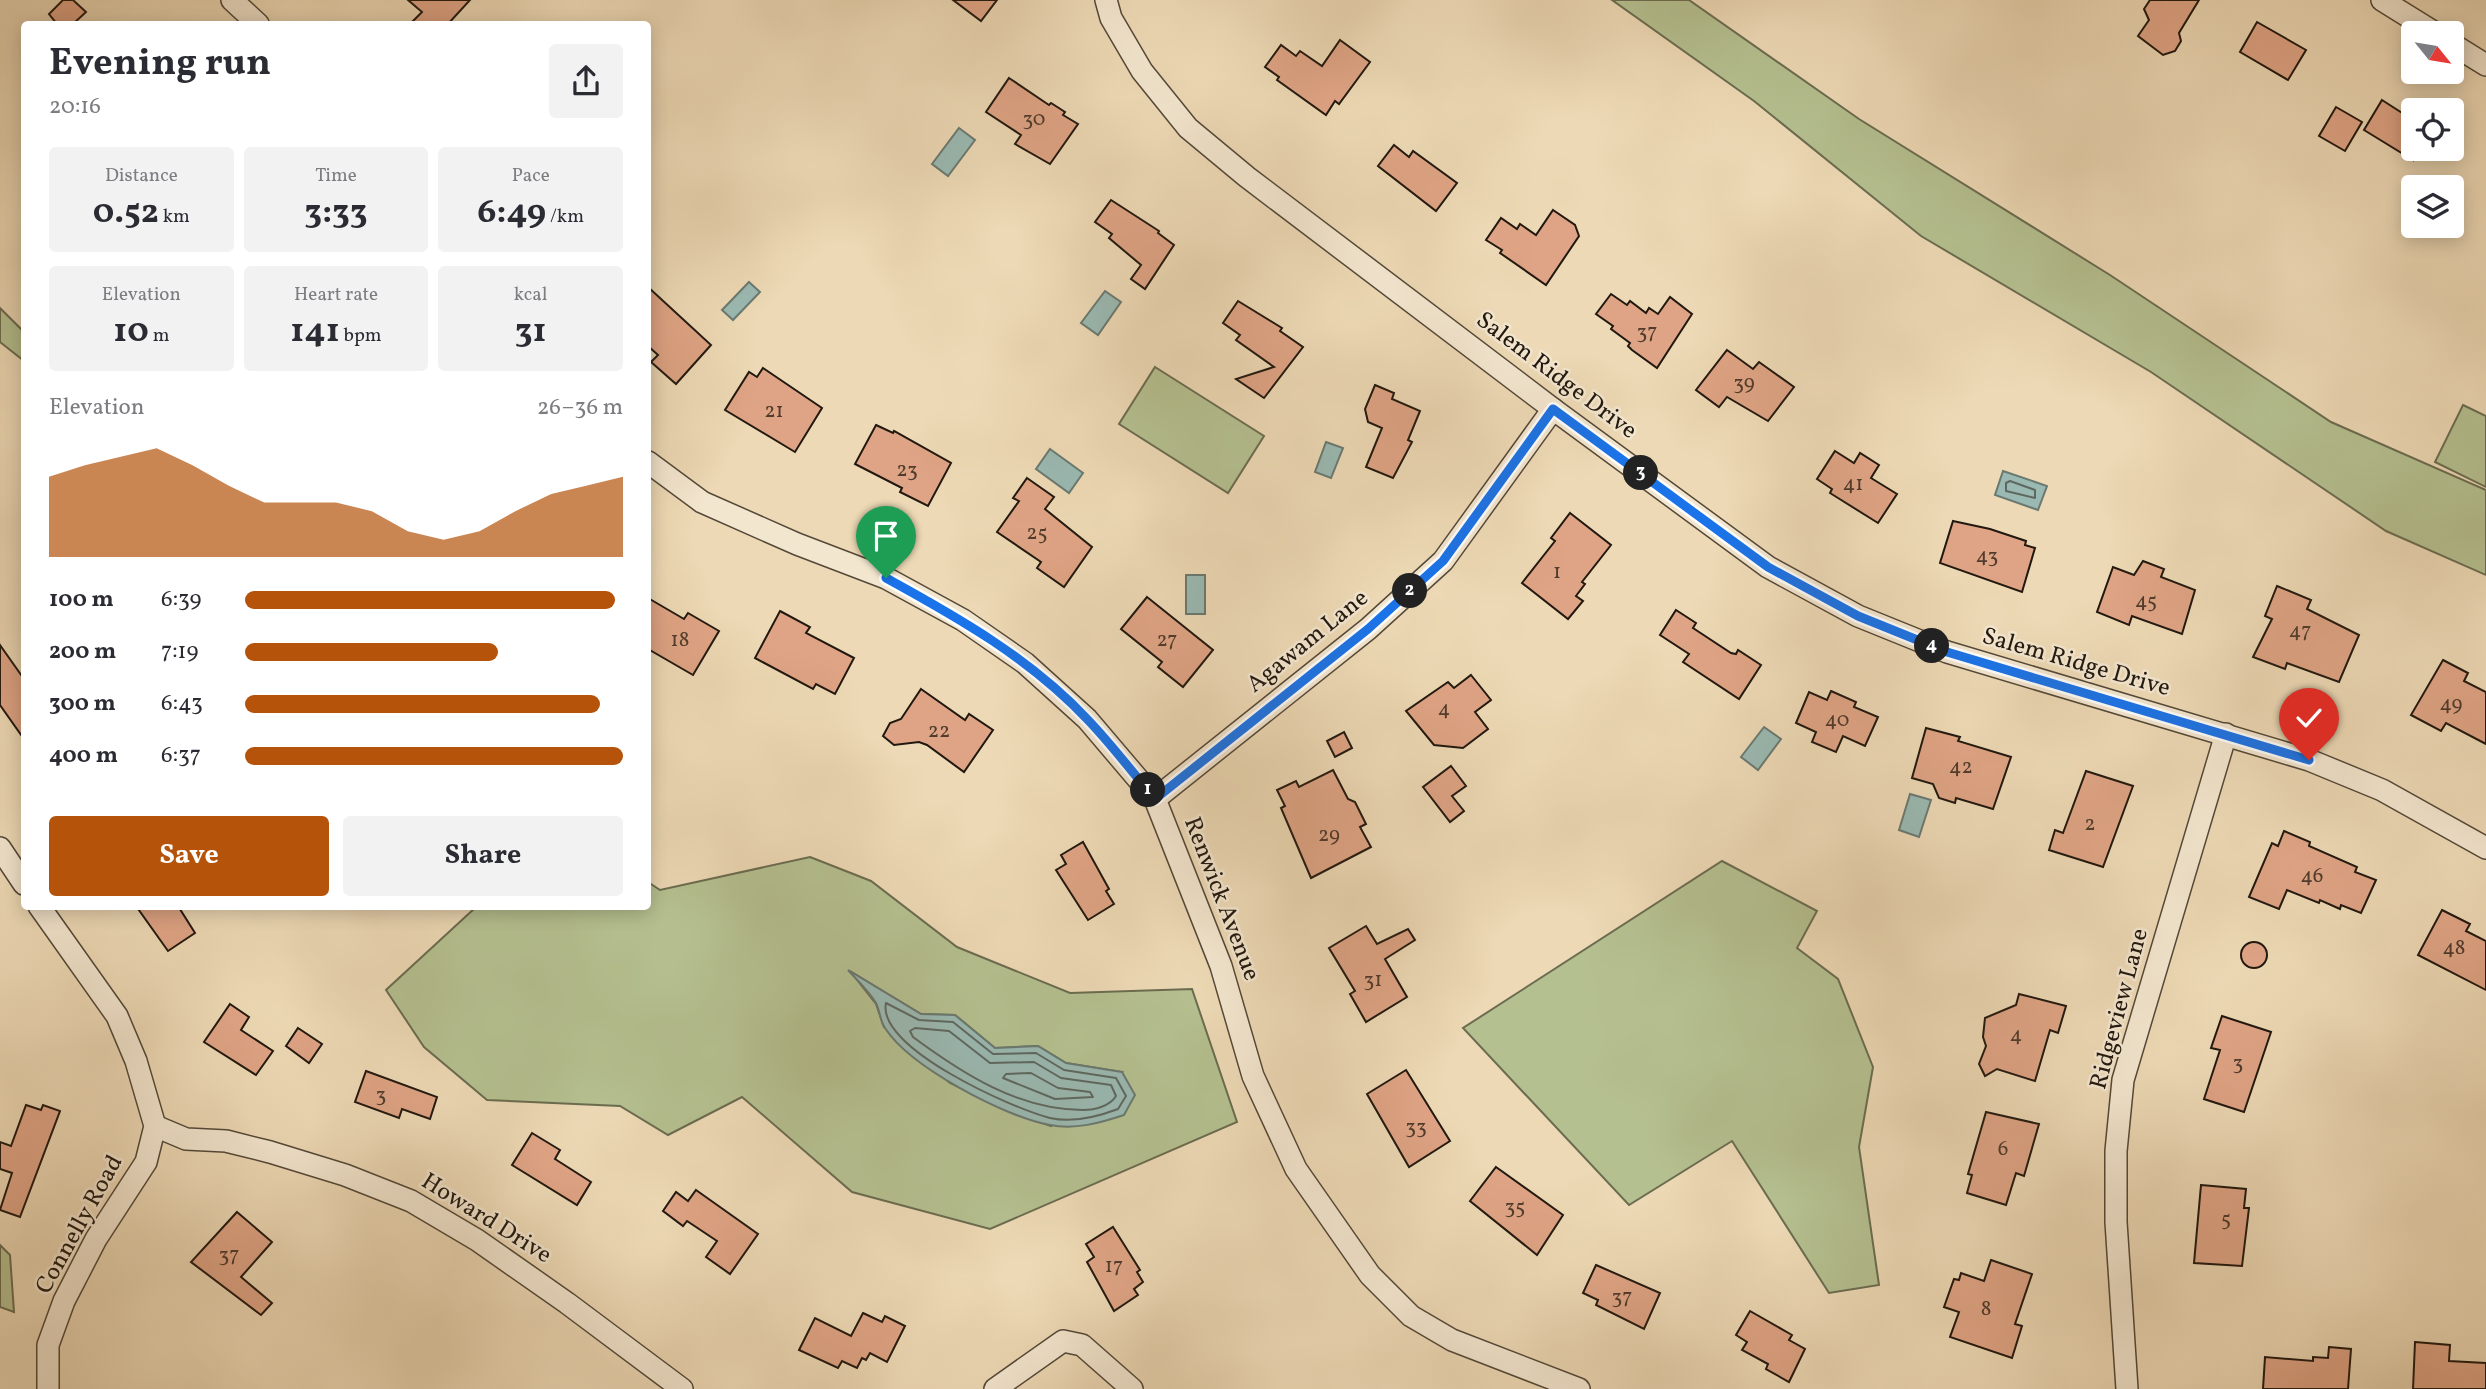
<!DOCTYPE html>
<html lang="en">
<head>
<meta charset="utf-8">
<style>
	body { margin:0; font-family:Vollkorn,serif; background:#f2f2f3; color:#2b2b33; height:100vh; display:flex; flex-direction:column; font-size:26px; white-space:nowrap }
	* { box-sizing:border-box; margin:0 }
	p { font-size:23px; color:#7c7c81 }
	.icon { flex:none; width:38px; height:38px; fill:none; stroke:currentColor; stroke-width:2; stroke-linecap:round; stroke-linejoin:round }
	.map { position:relative; flex:1; overflow:hidden }
	.drawer { position:absolute; left:21px; top:21px; width:630px; height:889px; display:flex; flex-direction:column; background:#fff; border-radius:7px; box-shadow:0 4px 18px #0003 }
	.drawer>* { flex:none }
	.needle { width:46px; rotate:120deg }
	.fabs { position:absolute; left:2401px; top:21px; display:grid; gap:14px }
	.fabs a { display:grid; place-items:center; width:63px; height:63px; border-radius:7px; background:#fff; box-shadow:0 4px 18px #0003; font-size:35px }
	.pin { position:absolute; display:grid; place-items:center; width:60px; height:60px; color:#fff; margin:-72px -30px; border-radius:50% 50% 50% 0; rotate:-45deg; box-shadow:0 0 7px #0007 }
	.pin .icon { rotate:45deg }
	.km { position:absolute; width:35px; height:35px; margin:-18px; border-radius:50%; background:#222; color:#fff; font-size:19px; line-height:35px; text-align:center }
	.round { display:grid; place-items:center; flex:none; width:74px; height:74px; border-radius:7px; background:#f2f2f3 }
	.headline { display:flex; align-items:center; justify-content:space-between; height:119px; padding:0 28px }
	h1 { font-size:38px; font-weight:700; line-height:52px }
	.stats { display:grid; grid-template-columns:repeat(3,1fr); gap:10px; height:119px; padding:7px 28px }
	.stats div { display:grid; align-content:center; border-radius:7px; background:#f2f2f3; text-align:center }
	.stats b { font-size:35px; font-weight:700 }
	.stats small { font-size:19px; font-weight:400 }
	.stats p { font-size:19px }
	.chart { height:196px; padding:14px 28px }
	.chart p { display:flex; justify-content:space-between }
	.chart svg { width:100%; height:126px; margin-top:7px; fill:#b45309; opacity:.7 }
	.action { display:flex; gap:14px; margin-top:auto; padding:14px 28px }
	.action a { flex:1; height:80px; border-radius:7px; background:#b45309; color:#fff; font-size:28px; font-weight:700; line-height:80px; text-align:center }
	.action a+a { background:#f2f2f3; color:#2b2b33 }
	ul { padding:0 28px; list-style:none; font-size:23px }
	li { display:grid; grid-template-columns:112px 84px 1fr; align-items:center; height:52px }
	li i { height:18px; border-radius:9px; background:#b45309 }
	.map>svg:first-child { display:block }
	.green { fill:#b5c090; stroke:#6b6c50; stroke-width:2; fill-rule:evenodd }
	.water { fill:#9ab9b2; stroke:#6a7971; stroke-width:2 }
	.lines { fill:none; stroke-linecap:round; stroke-linejoin:round }
	.shore { stroke:#5e6860; stroke-width:2 }
	.building { fill:#dfa485; stroke:#21180f; stroke-width:2 }
	.minor-casing { stroke:#544838; stroke-width:24 }
	.minor { stroke:#f3e6cf; stroke-width:21 }
	.route-casing { stroke:#fff; stroke-width:14 }
	.route { stroke:#1a73e8; stroke-width:9 }
	.labels { text-anchor:middle; dominant-baseline:central; stroke-width:5; stroke-linejoin:round; paint-order:stroke }
	.number-label { font-size:21px; fill:#503b2c }
	.street-label { font-size:24px; fill:#21180f; stroke:#f3e6cf }
</style>
</head>
<body>
<div class="map">
<svg width="2486" height="1389" viewBox="0 0 2486 1389">
	<rect width="100%" height="100%" fill="#edd9b5"/>
	<filter id="stains"><feTurbulence type="fractalNoise" baseFrequency=".00286" numOctaves="4"/><feColorMatrix values="0 0 0 0 .2 0 0 0 0 .09 0 0 0 0 .02 0 0 0 .5 -.17"/></filter>
	<radialGradient id="worn" r=".72"><stop offset=".6" stop-color="#630" stop-opacity="0"/><stop offset="1" stop-color="#630" stop-opacity=".3"/></radialGradient>
	<g class="green">
		<path d="M1612,0H1689L1859,119L2110,275L2331,422L2486,490V575L2386,531L2151,372L1921,236L1754,101Z"/>
		<path d="M0,308L24,332V361L0,342Z"/>
		<path d="M1155,367L1264,436L1228,493L1119,424Z"/>
		<path d="M2463,405L2486,416V487L2435,462Z"/>
		<path d="M810,857L871,881L957,947L1070,993L1192,989L1237,1122L990,1229L852,1192L742,1097L668,1135L620,1106L487,1100L424,1047L386,990L476,907L648,906V882L660,890ZM850,971L921,1014L955,1015L995,1048L1038,1046L1066,1063L1122,1072L1051,1126L1007,1110L950,1083L884,1027L876,1004Z"/>
		<path d="M1722,861L1817,911L1797,948L1838,979L1873,1067L1859,1147L1879,1285L1829,1293L1732,1141L1629,1205L1463,1028Z"/>
		<path d="M0,1245L10,1255L14,1312L0,1307Z"/>
	</g>
	<g class="water">
		<path d="M959,128L975,140L948,176L932,164Z"/>
		<path d="M749,282L760,292L733,320L722,310Z"/>
		<path d="M1105,291L1121,302L1098,335L1081,323Z"/>
		<path d="M1326,442L1343,448L1331,478L1315,472Z"/>
		<path d="M1050,449L1083,473L1069,493L1036,469Z"/>
		<path d="M2003,471L2047,486L2038,510L1995,495Z"/>
		<rect x="1186" y="575" width="19" height="39"/>
		<path d="M1764,727L1781,739L1758,770L1741,757Z"/>
		<path d="M1910,794L1931,800L1919,837L1899,830Z"/>
		<path d="M848,970L921,1014L955,1015L995,1048L1038,1046L1066,1063L1122,1072L1135,1095L1124,1115C1100,1123 1075,1130 1050,1125C1005,1117 910,1067 885,1028C880,1021 880,1011 876,1003C869,991 857,980 848,970Z"/>
	</g>
	<g class="lines">
		<g class="shore">
			<path d="M2010,481L2035,490V498L2006,491V483Z"/>
			<path d="M886,1003L919,1020L953,1022L993,1054L1036,1053L1064,1070L1116,1078L1126,1096L1118,1109C1097,1117 1072,1123 1050,1118C1014,1109 876,1048 886,1003Z"/>
			<path d="M915,1028L949,1031L990,1063L1034,1062L1061,1078L1111,1085L1116,1096C1110,1106 1095,1110 1083,1110C1019,1110 963,1074 913,1037L910,1031Z"/>
			<path d="M1031,1073L1058,1088L1090,1092L1093,1097L1055,1099L1003,1078L1006,1074Z"/>
		</g>
	</g>
	<g class="building">
		<path d="M63,0H73L86,12L73,24H57L49,14Z"/>
		<path d="M408,0H470L448,24H410L422,12Z"/>
		<path d="M953,0H997L981,21Z"/>
		<path d="M2150,0H2199L2179,33L2181,41L2175,51L2163,55L2138,36L2149,20L2144,9Z"/>
		<path d="M2257,22L2306,50L2288,80L2240,52Z"/>
		<path d="M1340,40L1370,62L1339,104L1335,101L1326,115L1277,80L1279,77L1265,67L1281,45L1296,56L1300,51L1322,66Z"/>
		<path d="M1009,78L1049,105L1051,103L1065,112L1063,115L1078,124L1050,164L1015,144L1021,135L986,112Z"/>
		<path d="M2382,100L2413,120V160L2364,130Z"/>
		<path d="M2336,107L2362,122L2345,151L2319,136Z"/>
		<path d="M1394,145L1409,157L1413,151L1457,183L1436,211L1378,166Z"/>
		<path d="M1111,200L1159,231L1158,233L1174,245L1145,289L1131,279L1141,265L1109,238L1112,234L1095,222Z"/>
		<path d="M1553,210L1575,225L1579,236L1546,285L1500,253L1502,250L1486,240L1501,218L1517,229L1520,224L1536,235Z"/>
		<path d="M648,287L711,345L676,384L651,362L658,355L648,346Z"/>
		<path d="M1611,294L1627,305L1630,301L1646,313L1649,308L1658,314L1670,297L1692,314L1657,368L1632,350L1628,346L1630,343L1611,329L1613,326L1596,314Z"/>
		<path d="M1238,301L1282,328L1280,331L1303,347L1264,398L1236,379L1274,367L1236,340L1240,335L1223,323Z"/>
		<path d="M1727,350L1753,369L1759,362L1794,387L1768,421L1727,397L1719,407L1696,390Z"/>
		<path d="M763,368L822,408L795,452L725,410L749,372L757,377Z"/>
		<path d="M1375,385L1394,393L1392,399L1420,411L1408,440L1412,442L1393,478L1366,467L1382,428L1368,422L1365,409Z"/>
		<path d="M876,425L893,433L894,431L951,463L928,506L900,492L902,488L855,464Z"/>
		<path d="M1835,451L1854,463L1860,453L1879,465L1871,478L1897,494L1878,523L1830,493L1832,489L1817,479Z"/>
		<path d="M1027,478L1054,497L1045,509L1092,547L1064,587L1037,568L1041,562L997,532L1019,501L1013,498Z"/>
		<path d="M1570,513L1611,545L1582,582L1585,584L1576,596L1583,601L1568,619L1522,583L1555,541L1551,538Z"/>
		<path d="M1953,521L1990,529L2026,541L2025,545L2035,548L2022,592L1940,563Z"/>
		<path d="M2143,561L2164,569L2161,577L2195,590L2182,634L2132,616L2129,625L2097,612L2113,567L2134,575Z"/>
		<path d="M2277,586L2311,600L2307,609L2359,635L2339,682L2287,663L2285,669L2253,657L2272,619L2265,616Z"/>
		<path d="M1147,597L1213,650L1183,687L1158,667L1162,662L1121,629Z"/>
		<path d="M648,598L684,619L688,613L719,631L693,675L648,649Z"/>
		<path d="M1676,610L1696,623L1693,628L1731,653L1736,654L1738,650L1761,665L1739,699L1683,662L1689,654L1660,635Z"/>
		<path d="M780,611L810,627L806,633L854,658L835,694L816,684L813,689L755,658Z"/>
		<path d="M0,645L24,679V739L0,705Z"/>
		<path d="M2443,660L2468,673L2464,681L2486,692V744L2446,723L2441,731L2411,715Z"/>
		<path d="M1471,675L1491,700L1475,712L1488,729L1463,748L1434,745L1406,711L1448,682L1454,688Z"/>
		<path d="M921,689L965,720L969,714L993,730L964,772L927,745L919,742L894,745L883,736L890,723L901,719Z"/>
		<path d="M1831,691L1856,702L1854,707L1878,717L1865,746L1843,736L1836,752L1812,742L1816,732L1796,723L1809,692L1827,700Z"/>
		<path d="M1926,728L1960,737L1958,741L2011,757L1993,809L1956,798L1955,803L1939,798L1933,784L1912,778Z"/>
		<path d="M1344,732L1352,748L1335,757L1327,741Z"/>
		<path d="M1451,766L1466,786L1452,796L1464,811L1450,822L1423,787Z"/>
		<path d="M1333,770L1348,799L1355,802L1366,824L1360,827L1371,847L1311,878L1281,808L1285,806L1277,790L1296,781L1299,787Z"/>
		<path d="M2086,771L2133,786L2103,867L2049,850L2055,830L2063,833Z"/>
		<path d="M2284,831L2310,842L2309,846L2357,867L2355,872L2376,880L2361,913L2341,905L2340,909L2320,900L2319,903L2287,890L2279,909L2249,897L2272,843L2278,846Z"/>
		<path d="M1083,842L1109,889L1106,891L1114,904L1088,920L1056,870L1066,864L1061,855Z"/>
		<path d="M136,906H178L195,933L168,951Z"/>
		<path d="M2442,910L2470,924L2466,931L2486,941V990L2418,955Z"/>
		<path d="M1366,926L1377,944L1408,929L1415,940L1385,959L1407,997L1366,1022L1350,994L1355,991L1329,948Z"/>
		<circle cx="2254" cy="955" r="13"/>
		<path d="M2019,994L2066,1006L2058,1033L2050,1030L2035,1081L1997,1069L1985,1076L1979,1064L1986,1046L1983,1037L1985,1018L2016,1005Z"/>
		<path d="M230,1004L249,1017L241,1030L273,1051L256,1075L204,1042Z"/>
		<path d="M2222,1016L2271,1032L2244,1112L2204,1099L2220,1050L2211,1048Z"/>
		<path d="M298,1028L322,1044L309,1063L286,1046Z"/>
		<path d="M1406,1070L1450,1141L1409,1167L1367,1094Z"/>
		<path d="M366,1071L437,1097L430,1119L402,1109L399,1118L355,1102Z"/>
		<path d="M26,1105L41,1110L43,1105L60,1111L20,1217L0,1210L12,1173L0,1169V1142L11,1146Z"/>
		<path d="M1986,1112L2039,1124L2024,1176L2016,1173L2006,1205L1967,1193L1972,1175L1968,1174Z"/>
		<path d="M532,1133L560,1150L555,1159L591,1182L577,1205L512,1165Z"/>
		<path d="M1496,1167L1563,1215L1537,1255L1470,1201Z"/>
		<path d="M2201,1185L2246,1189L2244,1208H2249L2242,1266L2194,1263Z"/>
		<path d="M696,1190L758,1234L730,1274L706,1257L717,1241L687,1221L683,1226L663,1211L676,1192L688,1201Z"/>
		<path d="M237,1212L272,1242L241,1277L272,1303L261,1315L191,1262Z"/>
		<path d="M1113,1227L1140,1270L1137,1272L1143,1282L1134,1289L1138,1295L1114,1311L1087,1262L1094,1257L1086,1244Z"/>
		<path d="M1991,1260L2032,1274L2015,1324L2022,1326L2012,1358L1950,1337L1959,1312L1944,1307L1954,1279L1959,1280L1961,1273L1984,1281Z"/>
		<path d="M1596,1265L1660,1293L1644,1329L1596,1305L1598,1300L1583,1293Z"/>
		<path d="M1750,1311L1792,1335L1789,1340L1805,1349L1789,1382L1766,1369L1768,1364L1742,1350L1747,1342L1736,1335Z"/>
		<path d="M863,1313L882,1322L885,1316L905,1326L887,1362L870,1353L866,1360L862,1358L857,1368L842,1361L838,1368L799,1350L815,1318L851,1336Z"/>
		<path d="M2415,1342L2450,1345L2449,1361L2486,1363V1389H2413Z"/>
		<path d="M2329,1347L2351,1349L2348,1389H2263L2265,1357L2313,1361V1357L2328,1358Z"/>
	</g>
	<g class="lines">
		<defs>
			<g id="minor">
				<path d="M232,0L258,24"/>
				<path d="M1106,0L1111,18L1142,71L1188,128L1247,177L1553,409L1768,567L1858,616L1947,652L2309,760L2382,790L2486,848"/>
				<path d="M2382,0L2435,33"/>
				<path d="M2452,44L2486,65"/>
				<path d="M648,462L702,502L797,544L886,578L963,620L1025,663L1087,719L1155,799L1221,966L1253,1076L1296,1169L1370,1275L1411,1316L1452,1340L1579,1389"/>
				<path d="M1155,799L1368,629L1443,561L1553,409"/>
				<path d="M0,848L24,884"/>
				<path d="M39,906L117,1016L136,1061L155,1126L146,1162L96,1239L64,1301L48,1345V1389"/>
				<path d="M155,1126L186,1139L226,1141L270,1152L345,1175L411,1201L477,1240L567,1303L682,1389"/>
				<path d="M995,1389L1063,1341L1082,1345L1132,1389"/>
				<path d="M2127,1389L2116,1222V1151L2123,1080L2226,734"/>
			</g>
		</defs>
		<use href="#minor" class="minor-casing"/>
		<use href="#minor" class="minor"/>
	</g>
	<g class="lines">
		<defs>
			<path id="route" d="M886,578C959,618 1031,659 1088,720C1112,745 1133,773 1155,799L1368,629L1443,561L1553,409L1768,567L1858,616L1947,652L2309,760"/>
		</defs>
		<use href="#route" class="route-casing"/>
		<use href="#route" class="route"/>
	</g>
	<g class="labels">
		<g class="number-label">
			<text x="1034" y="119">30</text>
			<text x="1647" y="332">37</text>
			<text x="1744" y="383">39</text>
			<text x="774" y="411">21</text>
			<text x="907" y="470">23</text>
			<text x="1853" y="484">41</text>
			<text x="1037" y="533">25</text>
			<text x="1987" y="556">43</text>
			<text x="1557" y="572">1</text>
			<text x="2146" y="601">45</text>
			<text x="2300" y="631">47</text>
			<text x="680" y="640">18</text>
			<text x="1167" y="640">27</text>
			<text x="2451" y="704">49</text>
			<text x="1444" y="709">4</text>
			<text x="1837" y="720">40</text>
			<text x="939" y="731">22</text>
			<text x="1961" y="767">42</text>
			<text x="2090" y="824">2</text>
			<text x="1329" y="835">29</text>
			<text x="2312" y="876">46</text>
			<text x="2454" y="948">48</text>
			<text x="1373" y="980">31</text>
			<text x="2016" y="1035">4</text>
			<text x="2238" y="1063">3</text>
			<text x="381" y="1095">3</text>
			<text x="1416" y="1127">33</text>
			<text x="2003" y="1149">6</text>
			<text x="1515" y="1207">35</text>
			<text x="2226" y="1219">5</text>
			<text x="229" y="1255">37</text>
			<text x="1114" y="1266">17</text>
			<text x="1622" y="1297">37</text>
			<text x="1986" y="1309">8</text>
		</g>
		<g class="street-label">
			<text transform="translate(1556 376) rotate(37)">Salem Ridge Drive</text>
			<text transform="translate(1308 642) rotate(-39)">Agawam Lane</text>
			<text transform="translate(2076 663) rotate(16)">Salem Ridge Drive</text>
			<text transform="translate(1221 899) rotate(69)">Renwick Avenue</text>
			<text transform="translate(2120 1009) rotate(-75)">Ridgeview Lane</text>
			<text transform="translate(486 1219) rotate(32)">Howard Drive</text>
			<text transform="translate(80 1225) rotate(-61)">Connelly Road</text>
		</g>
	</g>
	<rect width="100%" height="100%" filter="url(#stains)"/>
	<rect width="100%" height="100%" fill="url(#worn)"/>
</svg>
<div class="fabs">
<a><svg class="needle" viewBox="-14 -14 28 28"><path d="M0-13l5 13h-10z" fill="#e53935"/><path d="M0 13l5-13h-10z" fill="#7c7c81"/></svg></a>
<a><svg class="icon" aria-label="locate" viewBox="0 0 24 24"><circle cx="12" cy="12" r="6"/><path d="M12 2v4M12 18v4M2 12h4M18 12h4"/></svg></a>
<a><svg class="icon" aria-label="layers" viewBox="0 0 24 24"><path d="M12 4l9 5-9 5-9-5zM3 14l9 5 9-5"/></svg></a>
</div>
<div class="pin" style="left:886px;top:578px;background:#1e9e55"><svg class="icon" aria-label="arrive" viewBox="0 0 24 24"><path d="M6 21V4h12l-3 4 3 4H6"/></svg></div>
<div class="pin" style="left:2309px;top:760px;background:#d93025"><svg class="icon" aria-label="check" viewBox="0 0 24 24"><path d="M5 12l5 5 9-10"/></svg></div>
<b class="km" style="left:1148px;top:790px">1</b>
<b class="km" style="left:1410px;top:591px">2</b>
<b class="km" style="left:1641px;top:473px">3</b>
<b class="km" style="left:1932px;top:646px">4</b>
<section class="drawer">
<div class="headline"><div><h1>Evening run</h1><p>20:16</p></div><a class="round"><svg class="icon" aria-label="share" viewBox="0 0 24 24"><path d="M12 15V3M7 8l5-5 5 5M5 13v7h14v-7"/></svg></a></div>
<div class="stats">
<div><p>Distance</p><b>0.52<small> km</small></b></div>
<div><p>Time</p><b>3:33</b></div>
<div><p>Pace</p><b>6:49<small> /km</small></b></div>
</div>
<div class="stats">
<div><p>Elevation</p><b>10<small> m</small></b></div>
<div><p>Heart rate</p><b>141<small> bpm</small></b></div>
<div><p>kcal</p><b>31</b></div>
</div>
<div class="chart"><p><span>Elevation</span>26–36 m</p>
<svg viewBox="0 0 160 44" preserveAspectRatio="none"><path d="M0 44V16L10 12L20 9L30 6L40 12L50 19L60 25L70 25L80 25L90 28L100 35L110 38L120 35L130 28L140 22L150 19L160 16V44z"/></svg>
</div>
<ul>
<li><b>100 m</b>6:39<i style="width:98%"></i></li>
<li><b>200 m</b>7:19<i style="width:67%"></i></li>
<li><b>300 m</b>6:43<i style="width:94%"></i></li>
<li><b>400 m</b>6:37<i style="width:100%"></i></li>
</ul>
<div class="action"><a>Save</a><a>Share</a></div>
</section>
</div>
</body>
</html>
